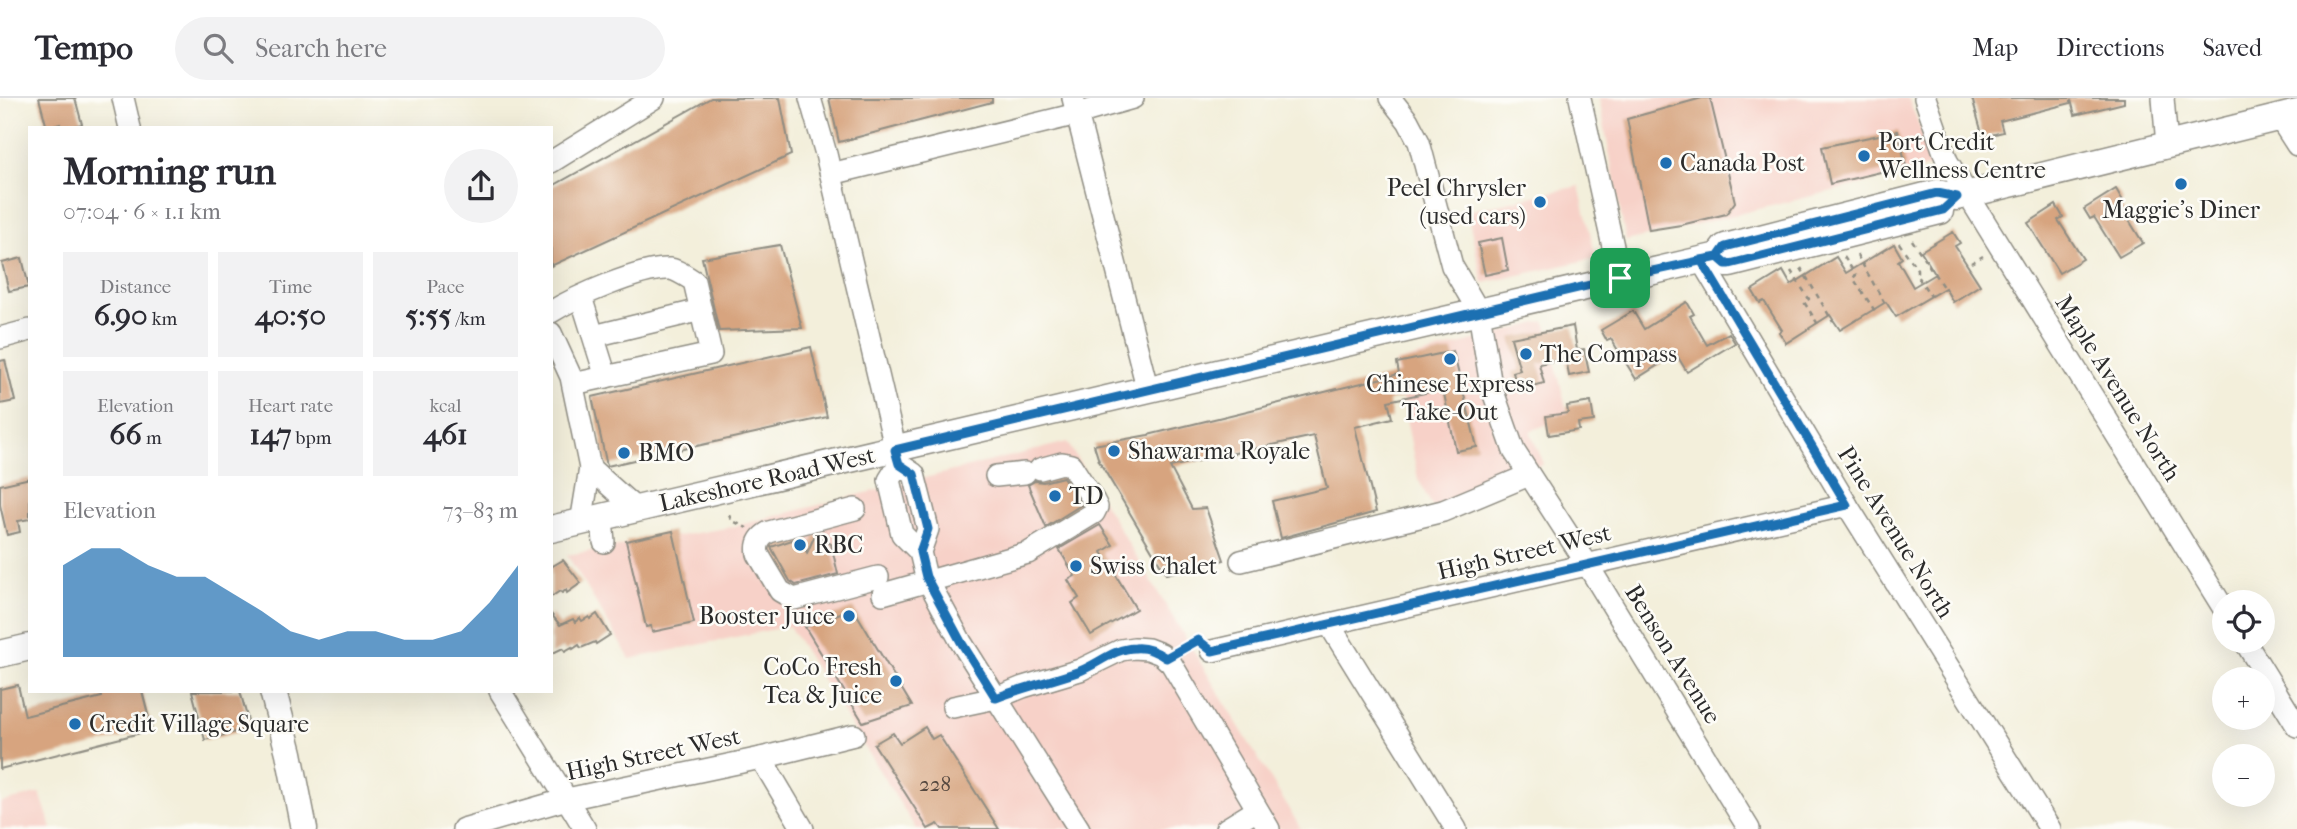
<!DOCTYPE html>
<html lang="en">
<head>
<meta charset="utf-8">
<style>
	body { margin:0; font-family:"IM FELL French Canon",serif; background:#f2f2f3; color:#2b2b33; height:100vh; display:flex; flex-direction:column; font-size:26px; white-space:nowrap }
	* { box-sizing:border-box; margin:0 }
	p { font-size:23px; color:#7c7c81 }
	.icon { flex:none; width:38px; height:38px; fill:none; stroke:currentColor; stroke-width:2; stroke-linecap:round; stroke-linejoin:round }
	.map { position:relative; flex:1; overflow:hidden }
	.sheet { position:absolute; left:28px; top:28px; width:525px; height:567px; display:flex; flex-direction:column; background:#fff; border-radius:0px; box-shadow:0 7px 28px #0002 }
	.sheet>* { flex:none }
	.buttons { position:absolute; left:2212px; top:492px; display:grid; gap:14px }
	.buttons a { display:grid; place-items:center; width:63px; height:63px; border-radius:50%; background:#fff; box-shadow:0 7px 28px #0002; font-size:35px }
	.pin { position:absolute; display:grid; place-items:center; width:60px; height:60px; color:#fff; margin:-30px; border-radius:14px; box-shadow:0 4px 10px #0006 }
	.round { display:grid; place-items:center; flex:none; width:74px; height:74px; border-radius:37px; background:#f2f2f3 }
	.summary { display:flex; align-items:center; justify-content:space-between; height:119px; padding:0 35px }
	h1 { font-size:38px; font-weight:700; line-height:52px }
	.figures { display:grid; grid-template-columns:repeat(3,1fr); gap:10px; height:119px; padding:7px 35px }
	.figures div { display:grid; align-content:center; border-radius:0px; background:#f2f2f3; text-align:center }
	.figures b { font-size:30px; font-weight:700 }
	.figures small { font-size:19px; font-weight:400 }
	.figures p { font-size:19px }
	.chart { height:196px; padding:14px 35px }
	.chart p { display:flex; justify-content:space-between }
	.chart svg { width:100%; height:126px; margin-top:7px; fill:#1f6fb2; opacity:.7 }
	header { display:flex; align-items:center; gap:42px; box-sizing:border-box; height:98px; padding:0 35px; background:#fff; border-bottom:2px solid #e1e1e2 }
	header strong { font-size:33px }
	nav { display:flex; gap:38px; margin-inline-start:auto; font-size:24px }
	.search { width:490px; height:63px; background:#f2f2f3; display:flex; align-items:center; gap:18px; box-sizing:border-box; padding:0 24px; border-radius:38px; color:#7c7c81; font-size:26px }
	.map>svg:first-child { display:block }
	.built { fill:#f7d1c8 }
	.building { fill:#d7a47f }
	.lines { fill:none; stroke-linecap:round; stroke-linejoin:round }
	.minor-casing { stroke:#8f8d83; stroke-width:24 }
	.major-casing { stroke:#8f8d83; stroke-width:29 }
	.path { stroke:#8f8d83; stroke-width:2.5; stroke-dasharray:5 5; stroke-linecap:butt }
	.minor { stroke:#fff; stroke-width:21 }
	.major { stroke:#fff; stroke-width:26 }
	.route-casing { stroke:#fff; stroke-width:14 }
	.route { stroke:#1f6fb2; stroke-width:9 }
	.poi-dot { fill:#1f6fb2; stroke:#fdfcf7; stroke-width:2.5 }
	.labels { text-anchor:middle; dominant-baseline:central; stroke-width:5; stroke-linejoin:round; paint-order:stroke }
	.number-label { font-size:21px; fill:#564940 }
	.poi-label { font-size:24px; fill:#2b2b2b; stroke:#fdfcf7; text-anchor:start }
	.street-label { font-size:24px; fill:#2b2b2b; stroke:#fdfcf7 }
</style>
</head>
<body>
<header>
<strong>Tempo</strong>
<div class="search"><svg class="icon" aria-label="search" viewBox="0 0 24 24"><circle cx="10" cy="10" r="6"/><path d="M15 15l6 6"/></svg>Search here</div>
<nav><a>Map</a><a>Directions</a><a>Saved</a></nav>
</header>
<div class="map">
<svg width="2297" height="731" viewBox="0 0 2297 731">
	<rect width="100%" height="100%" fill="#fdfcf7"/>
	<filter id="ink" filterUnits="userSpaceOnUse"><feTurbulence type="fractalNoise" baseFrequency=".0143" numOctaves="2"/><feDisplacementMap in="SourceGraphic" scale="14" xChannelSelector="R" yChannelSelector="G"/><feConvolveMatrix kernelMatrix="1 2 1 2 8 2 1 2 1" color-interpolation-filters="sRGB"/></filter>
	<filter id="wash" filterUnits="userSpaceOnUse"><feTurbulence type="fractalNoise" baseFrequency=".00686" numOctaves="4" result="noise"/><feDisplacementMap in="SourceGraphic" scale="28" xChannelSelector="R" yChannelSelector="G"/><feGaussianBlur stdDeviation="1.57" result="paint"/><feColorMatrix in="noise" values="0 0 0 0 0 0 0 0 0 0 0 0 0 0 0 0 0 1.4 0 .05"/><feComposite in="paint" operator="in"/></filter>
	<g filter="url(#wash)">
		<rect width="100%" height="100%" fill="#f3efdb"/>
		<g class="built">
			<path d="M1599,0H1908L1936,68L1626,143Z"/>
			<path d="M1579,88L1596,160L1483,185L1467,113Z"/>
			<path d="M1545,223L1568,318L1530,333L1544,366L1434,412L1418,381L1395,265Z"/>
			<path d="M1067,344L1301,731H916L789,528L630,561L567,457L732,429Z"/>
			<path d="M40,695L52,731H0V705Z"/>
		</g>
		<g id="blocks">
			<g class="building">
				<path d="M39,0H75L82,26L68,30H61L60,26L47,30Z"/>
				<path d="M711,0H780L791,57L551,168V89Z"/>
				<path d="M829,0H992V4L839,44Z"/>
				<path d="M1702,0H1710L1735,104L1726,116L1681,127L1649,132L1627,21Z"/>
				<path d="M1972,0H2124V5L2075,17L2071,2V5L2000,23L2003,34L1983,39Z"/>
				<path d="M1898,33L1906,68L1830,86L1822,49Z"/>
				<path d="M2116,91L2123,103L2119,106L2143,145L2119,159L2094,119L2090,121L2084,111Z"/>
				<path d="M2056,107L2063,119L2058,122L2083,161L2059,175L2028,125Z"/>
				<path d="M1953,134L1960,145L1955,148L1980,187L1953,204L1945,190L1896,219L1886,204L1840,232L1830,217L1786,245L1779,234L1782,232L1764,203L1760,205L1752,192L1783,173L1791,187L1836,159L1846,175L1894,146L1902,160L1898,163L1913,189L1935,176L1921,153Z"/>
				<path d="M1502,140L1508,172L1485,177L1478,145Z"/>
				<path d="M780,147L802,230L719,233L702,160Z"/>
				<path d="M22,160L29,189L9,193L2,165Z"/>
				<path d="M1687,204L1694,216L1690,218L1707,247L1729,235L1735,245L1687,274L1676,256L1636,281L1611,241L1607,243L1601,232L1633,213L1644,231Z"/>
				<path d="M1573,228L1577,252L1584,251L1589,274L1569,278L1566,260L1539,266L1544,285L1517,292L1513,274L1520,272L1511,240Z"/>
				<path d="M811,249L827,319L607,368L592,299Z"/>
				<path d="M1453,253L1477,349L1456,353L1443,291L1388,303L1392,320L1355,329L1376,414L1281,440L1272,403L1327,390L1314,338L1170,369L1192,411L1206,410L1224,462L1166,476L1099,363L1094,347L1148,337L1399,276L1397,265Z"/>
				<path d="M5,262L15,303L0,306V263Z"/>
				<path d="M1591,304L1594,323L1578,325L1579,332L1549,337L1546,318L1568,315L1567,308Z"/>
				<path d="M1063,379L1081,407L1046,429L1028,387L1035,383L1043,384Z"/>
				<path d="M30,380V421L18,423L20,434L7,437L0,407V387Z"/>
				<path d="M1100,427L1113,447L1102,454L1136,511L1091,537L1072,505L1079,500L1068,482L1075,478L1059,451Z"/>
				<path d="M673,433L694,525L652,534L651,528L646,529L626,443Z"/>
				<path d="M815,437L831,446L838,476L796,487L790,483L771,449L801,439L807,455Z"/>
				<path d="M563,462L581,485L567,495L566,492L562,495L560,493L551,499V469Z"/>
				<path d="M853,510L912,608L863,624L805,529Z"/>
				<path d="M551,516L560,527L573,521L575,524L580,520L582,523L589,519L590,521L597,516L610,537L596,546L595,544L581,550L579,547L573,551L572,549L565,553L563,550L551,556Z"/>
				<path d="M18,587L25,618L102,599L101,593H142L152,632L0,671V591Z"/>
				<path d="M192,593H240L250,630L205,642Z"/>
				<path d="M925,629L932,641L939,637L999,731H942L938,726L928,731L874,646L893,635L900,645Z"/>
			</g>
		</g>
	</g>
	<g filter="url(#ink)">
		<use href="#blocks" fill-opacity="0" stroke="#8f8d83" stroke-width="2"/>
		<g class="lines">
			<defs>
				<g id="minor">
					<path d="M123,0L130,30"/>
					<path d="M810,0L826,56L899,366L914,376L928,431L920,454L926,479L961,544L1079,731"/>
					<path d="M1073,0L1077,16L1133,0"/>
					<path d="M1390,0L1408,23L1419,44L1452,168L1479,214L1491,288L1514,353L1587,466L1749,731"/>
					<path d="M1580,0L1620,180"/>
					<path d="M1925,0L1947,63L2224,511"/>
					<path d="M2163,0L2167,47"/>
					<path d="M2279,19L2297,47"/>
					<path d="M551,64L654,0"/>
					<path d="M831,76L1077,16L1148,293"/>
					<path d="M1701,162L1847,407L2050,731"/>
					<path d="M581,199L606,279"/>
					<path d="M551,214C575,199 642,169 670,171C678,172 687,179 694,183L711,256L573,286"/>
					<path d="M551,235L571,279L590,370L581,425"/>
					<path d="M594,238L701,212"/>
					<path d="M0,240L30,232"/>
					<path d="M899,366L889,382L902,436L920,454"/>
					<path d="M590,370L636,411"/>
					<path d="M996,378L1025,375"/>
					<path d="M855,411L769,434C760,439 756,446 758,456L780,493L794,501L878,479"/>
					<path d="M602,421L604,444"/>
					<path d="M1241,463L1443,413L1529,377"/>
					<path d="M883,496L1028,455L1094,415L1097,409L1094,403L1071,367L1062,365L1040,371"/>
					<path d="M1329,526L1456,731"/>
					<path d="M2244,542L2297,628"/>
					<path d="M1212,553L1847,407"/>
					<path d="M500,593L585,731"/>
					<path d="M953,609L996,600L1023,589L1080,572L1121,552L1134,550L1148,551L1161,556L1171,565L1269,731"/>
					<path d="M761,660L803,731"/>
					<path d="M463,731L567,701L761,660L854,637"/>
					<path d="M1226,731L1257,712"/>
				</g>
				<g id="major">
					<path d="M1720,161L1726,166H1730L1940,113"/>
					<path d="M551,431L1718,158L1725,149L1937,95L1957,99L2297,15"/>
					<path d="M0,556L30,549"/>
					<path d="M273,593L289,655L304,731"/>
				</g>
			</defs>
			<use href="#minor" class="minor-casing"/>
			<use href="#major" class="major-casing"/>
			<g class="path">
				<path d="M1912,142L1945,192"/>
				<path d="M1899,145L1917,171V178L1931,198"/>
				<path d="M1857,157L1887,209"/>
				<path d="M1844,159L1856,177L1853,180L1875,213"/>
				<path d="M1971,165L1983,158"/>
				<path d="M1801,170L1833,224"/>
				<path d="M1791,173L1809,201L1804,204L1819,228"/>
				<path d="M729,417L731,422L747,430"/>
				<path d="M1184,550L1196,543"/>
			</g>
			<use href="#minor" class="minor"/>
			<use href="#major" class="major"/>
		</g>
	</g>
	<g class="lines" filter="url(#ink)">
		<defs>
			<path id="route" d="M1620,180L895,352L899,366L914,376L928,431L920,454L926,479L961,544L996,600C1024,589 1052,583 1080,573C1098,566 1115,550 1135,550C1146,549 1157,554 1166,560L1198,542L1212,553L1847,407L1701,162L1718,159L1726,166H1730L1943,112L1957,99L1937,95L1725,149L1718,159L1620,180"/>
		</defs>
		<use href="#route" class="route-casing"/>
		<use href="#route" class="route"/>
	</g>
	<g class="poi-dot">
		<circle cx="1864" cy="58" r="7"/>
		<circle cx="1666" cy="65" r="7"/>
		<circle cx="2181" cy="86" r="7"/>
		<circle cx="1540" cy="104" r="7"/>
		<circle cx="1526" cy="256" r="7"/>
		<circle cx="1450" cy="261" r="7"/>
		<circle cx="1114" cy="353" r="7"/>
		<circle cx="624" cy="355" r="7"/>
		<circle cx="1055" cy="398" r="7"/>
		<circle cx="800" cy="447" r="7"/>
		<circle cx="1076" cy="468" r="7"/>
		<circle cx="849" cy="518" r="7"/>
		<circle cx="896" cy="583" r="7"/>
		<circle cx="75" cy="626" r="7"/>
	</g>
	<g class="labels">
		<g class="number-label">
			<text x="935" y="686">228</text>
		</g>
		<g class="poi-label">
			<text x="1878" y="44">Port Credit<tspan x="1878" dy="28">Wellness Centre</tspan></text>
			<text x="1680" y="65">Canada Post</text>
			<text x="1526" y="90" text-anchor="end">Peel Chrysler<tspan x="1526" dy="28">(used cars)</tspan></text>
			<text x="2181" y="112" text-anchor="middle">Maggie's Diner</text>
			<text x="1540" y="256">The Compass</text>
			<text x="1450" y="286" text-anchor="middle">Chinese Express<tspan x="1450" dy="28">Take-Out</tspan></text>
			<text x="1128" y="353">Shawarma Royale</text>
			<text x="638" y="355">BMO</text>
			<text x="1069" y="398">TD</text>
			<text x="814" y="447">RBC</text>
			<text x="1090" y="468">Swiss Chalet</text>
			<text x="835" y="518" text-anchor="end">Booster Juice</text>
			<text x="882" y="569" text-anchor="end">CoCo Fresh<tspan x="882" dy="28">Tea &amp; Juice</tspan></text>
			<text x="89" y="626">Credit Village Square</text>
		</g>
		<g class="street-label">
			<text transform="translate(2118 290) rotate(58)">Maple Avenue North</text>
			<text transform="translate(767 381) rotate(-13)">Lakeshore Road West</text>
			<text transform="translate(1896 434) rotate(58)">Pine Avenue North</text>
			<text transform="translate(1524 454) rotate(-13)">High Street West</text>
			<text transform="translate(1673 556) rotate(58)">Benson Avenue</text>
			<text transform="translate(653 656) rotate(-12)">High Street West</text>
		</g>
	</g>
</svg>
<div class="buttons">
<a><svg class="icon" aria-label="locate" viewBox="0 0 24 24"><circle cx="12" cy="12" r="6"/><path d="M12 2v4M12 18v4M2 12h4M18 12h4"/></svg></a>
<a>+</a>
<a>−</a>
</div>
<div class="pin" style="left:1620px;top:180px;background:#1e9e55"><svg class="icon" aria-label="arrive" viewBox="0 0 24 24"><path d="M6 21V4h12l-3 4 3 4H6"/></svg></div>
<section class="sheet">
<div class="summary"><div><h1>Morning run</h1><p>07:04 · 6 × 1.1 km</p></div><a class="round"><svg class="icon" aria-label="share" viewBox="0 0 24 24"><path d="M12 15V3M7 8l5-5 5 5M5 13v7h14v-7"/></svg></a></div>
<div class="figures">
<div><p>Distance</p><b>6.90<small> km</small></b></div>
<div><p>Time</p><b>40:50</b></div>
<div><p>Pace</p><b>5:55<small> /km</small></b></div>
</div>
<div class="figures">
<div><p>Elevation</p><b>66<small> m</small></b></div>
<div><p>Heart rate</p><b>147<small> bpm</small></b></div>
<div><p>kcal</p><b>461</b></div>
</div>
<div class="chart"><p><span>Elevation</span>73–83 m</p>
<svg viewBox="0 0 160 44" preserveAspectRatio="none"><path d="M0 44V12L10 6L20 6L30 12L40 16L50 16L60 22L70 28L80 35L90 38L100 35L110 35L120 38L130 38L140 35L150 25L160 12V44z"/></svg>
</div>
</section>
</div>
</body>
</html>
